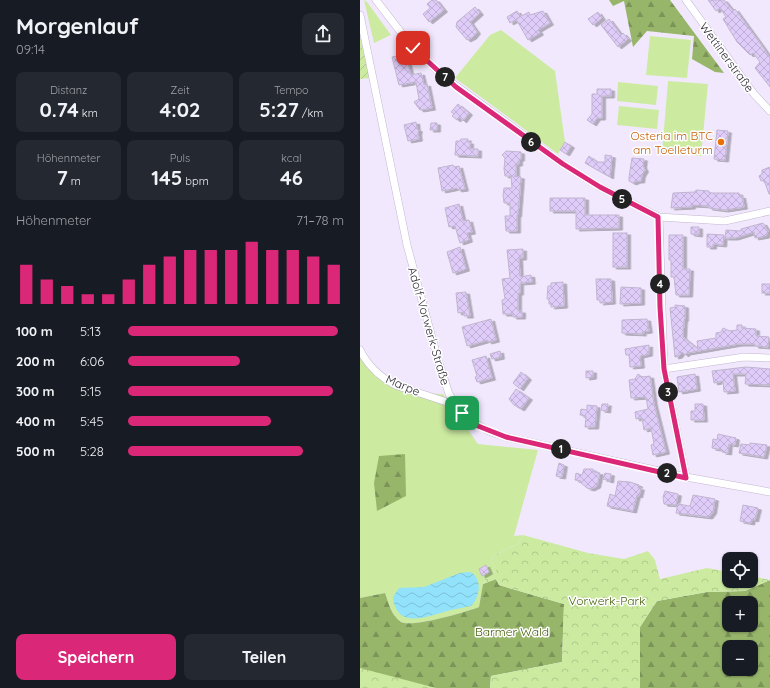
<!DOCTYPE html>
<html lang="de">
<head>
<meta charset="utf-8">
<style>
	body { margin:0; font-family:Quicksand,sans-serif; background:#242831; color:#f1f3f6; height:100vh; display:flex; flex-direction:column; font-size:15px; white-space:nowrap }
	* { box-sizing:border-box; margin:0 }
	p { font-size:13px; color:#9ea1a6 }
	.icon { flex:none; width:22px; height:22px; fill:none; stroke:currentColor; stroke-width:2; stroke-linecap:round; stroke-linejoin:round }
	.map { position:relative; flex:1; overflow:hidden }
	.side { display:flex; flex-direction:column; background:#171b24; width:360px }
	.side>* { flex:none }
	.buttons { position:absolute; left:362px; top:552px; display:grid; gap:8px }
	.buttons a { display:grid; place-items:center; width:36px; height:36px; border-radius:8px; background:#171b24; box-shadow:0 1px 3px #0004; font-size:20px }
	.pin { position:absolute; display:grid; place-items:center; width:34px; height:34px; color:#fff; margin:-17px; border-radius:8px; box-shadow:0 2px 6px #0006 }
	.km { position:absolute; width:20px; height:20px; margin:-10px; border-radius:50%; background:#222; color:#fff; font-size:11px; line-height:20px; text-align:center }
	.round { display:grid; place-items:center; flex:none; width:42px; height:42px; border-radius:8px; background:#242831 }
	.summary { display:flex; align-items:center; justify-content:space-between; height:68px; padding:0 16px }
	h1 { font-size:22px; font-weight:800; line-height:30px }
	.metrics { display:grid; grid-template-columns:repeat(3,1fr); gap:6px; height:68px; padding:4px 16px }
	.metrics div { display:grid; align-content:center; border-radius:8px; background:#242831; text-align:center }
	.metrics b { font-size:20px; font-weight:800 }
	.metrics small { font-size:11px; font-weight:400 }
	.metrics p { font-size:11px }
	.chart { height:112px; padding:8px 16px }
	.chart p { display:flex; justify-content:space-between }
	.chart svg { width:100%; height:72px; margin-top:4px; stroke:#db2777; stroke-width:6 }
	.button { display:flex; gap:8px; margin-top:auto; padding:8px 16px }
	.button a { flex:1; height:46px; border-radius:8px; background:#db2777; color:#fff; font-size:16px; font-weight:800; line-height:46px; text-align:center }
	.button a+a { background:#242831; color:#f1f3f6 }
	ul { padding:0 16px; list-style:none; font-size:13px }
	li { display:grid; grid-template-columns:64px 48px 1fr; align-items:center; height:30px }
	li i { height:10px; border-radius:5px; background:#db2777 }
	main { display:flex; flex:1; min-height:0 }
	.map>svg:first-child { display:block }
	.grass { fill:#cceba1 }
	.forest { fill:url(#forest-firs); fill-rule:evenodd }
	.park { fill:url(#park-crowns) }
	.garden { fill:url(#garden-furrows) }
	.water { fill:url(#water-waves) }
	.building { fill:url(#building-cross-hatch); stroke:#c0b5cf; filter:url(#shadow) }
	.lines { fill:none; stroke-linecap:round; stroke-linejoin:round }
	.minor-casing { stroke:#c1b6d0; stroke-width:8 }
	.minor { stroke:#fff; stroke-width:7 }
	.route-casing { stroke:#fff; stroke-width:8 }
	.route { stroke:#db2777; stroke-width:5 }
	.food-dot { fill:#e8710a; stroke:#fff; stroke-width:1.5 }
	.labels { text-anchor:middle; dominant-baseline:central; stroke-width:3; stroke-linejoin:round; paint-order:stroke }
	.street-label { font-size:12px; fill:#302c36; stroke:#fff }
	.food-label { font-size:12px; fill:#c56008; stroke:#fff; text-anchor:end }
	.park-label { font-size:12px; fill:#445e0a; stroke:#fff }
</style>
</head>
<body>
<main>
<section class="side">
<div class="summary"><div><h1>Morgenlauf</h1><p>09:14</p></div><a class="round"><svg class="icon" aria-label="share" viewBox="0 0 24 24"><path d="M12 15V3M7 8l5-5 5 5M5 13v7h14v-7"/></svg></a></div>
<div class="metrics">
<div><p>Distanz</p><b>0.74<small> km</small></b></div>
<div><p>Zeit</p><b>4:02</b></div>
<div><p>Tempo</p><b>5:27<small> /km</small></b></div>
</div>
<div class="metrics">
<div><p>Höhenmeter</p><b>7<small> m</small></b></div>
<div><p>Puls</p><b>145<small> bpm</small></b></div>
<div><p>kcal</p><b>46</b></div>
</div>
<div class="chart"><p><span>Höhenmeter</span>71–78 m</p>
<svg viewBox="0 0 160 44" preserveAspectRatio="none"><path d="M5 44V20M15 44V29M25 44V33M35 44V38M45 44V38M55 44V29M65 44V20M75 44V15M85 44V11M95 44V11M105 44V11M115 44V6M125 44V11M135 44V11M145 44V15M155 44V20"/></svg>
</div>
<ul>
<li><b>100 m</b>5:13<i style="width:97%"></i></li>
<li><b>200 m</b>6:06<i style="width:52%"></i></li>
<li><b>300 m</b>5:15<i style="width:95%"></i></li>
<li><b>400 m</b>5:45<i style="width:66%"></i></li>
<li><b>500 m</b>5:28<i style="width:81%"></i></li>
</ul>
<div class="button"><a>Speichern</a><a>Teilen</a></div>
</section>
<div class="map">
<svg width="410" height="688" viewBox="0 0 410 688">
	<defs>
		<pattern id="forest-firs" width="22" height="20" patternUnits="userSpaceOnUse"><rect width="22" height="20" fill="#97b66a"/><path d="M5 1l3.5 6h-7zM16 11l3.5 6h-7z" fill="#7c9458"/></pattern>
		<pattern id="park-crowns" width="20" height="18" patternUnits="userSpaceOnUse"><rect width="20" height="18" fill="#cceba1"/><path d="M2 6a3 3 0 1 1 6 0M12 15a3 3 0 1 1 6 0" fill="none" stroke="#b0ca8b"/></pattern>
		<pattern id="garden-furrows" width="10" height="10" patternUnits="userSpaceOnUse"><rect width="10" height="10" fill="#cceba1"/><path d="M-1 1l2-2M0 10L10 0M9 11l2-2" fill="none" stroke="#b0ca8b"/></pattern>
		<pattern id="water-waves" width="16" height="10" patternUnits="userSpaceOnUse"><rect width="16" height="10" fill="#91e2fa"/><path d="M0 5q4-4 8 0t8 0" fill="none" stroke="#7dc2d7"/></pattern>
		<pattern id="building-cross-hatch" width="8" height="8" patternUnits="userSpaceOnUse"><rect width="8" height="8" fill="#dfccf9"/><path d="M0 0l8 8M0 8l8-8" fill="none" stroke="#c0afd6"/></pattern>
		<filter id="shadow"><feDropShadow dx="3.5" dy="2" stdDeviation="0" flood-color="#0004"/></filter>
	</defs>
	<rect width="100%" height="100%" fill="#f1e8fe"/>
	<g class="grass">
		<path d="M4,0L7,2L31,35L14,43Z"/>
		<path d="M141,30L195,71L205,142L198,154L95,78L130,35Z"/>
		<path d="M290,36L331,40L327,78L286,75Z"/>
		<path d="M308,81L348,84L341,156L302,152Z"/>
		<path d="M258,82L298,86L296,105L257,101Z"/>
		<path d="M259,106L299,110L297,129L257,125Z"/>
		<path d="M0,348C19,375 49,394 83,394L118,444L178,450L154,536L163,535L158,544L133,556L132,561L136,571L127,575L123,584L119,607C106,612 52,628 41,622C31,615 29,604 25,593L0,598Z"/>
	</g>
	<g class="forest">
		<path d="M249,0H310L364,73L355,72L332,59L334,36L287,31L273,47L264,1L253,6Z"/>
		<path d="M45,454L46,496L17,511L14,483L19,456Z"/>
		<path d="M136,579L139,585L204,604L202,662L131,676L130,688H0V598L25,593C29,604 31,615 41,622C52,628 106,612 119,607L123,584Z"/>
		<path d="M410,580V688H280V627L297,601L347,592L385,591ZM369,603H391V625H369ZM369,647H391V669H369Z"/>
	</g>
	<g class="park">
		<path d="M163,535L228,553L264,559L288,551L295,560L300,579L347,568L369,572V581H391V576L410,580L385,591L347,592L297,601L280,627V688H130L131,676L202,662L204,604L139,585L136,579L123,584L127,575L136,571L132,561L133,556L158,544Z"/>
		<path d="M0,668L76,688H0Z"/>
	</g>
	<path class="garden" d="M0,37L10,78L0,79Z"/>
	<path class="water" d="M110,572C123,578 120,598 111,606C102,608 93,609 84,612C63,618 36,628 33,597L39,588L64,587L100,573Z"/>
	<g class="building">
		<path d="M72,0H76L84,10L69,22L63,14L70,8L67,4Z"/>
		<path d="M348,0H364L373,11L375,9L402,46L410,58V87L395,68L400,62L393,53L390,55L377,42L363,19L366,17L360,8L356,11Z"/>
		<path d="M115,7L120,13L110,22L117,32L113,37L107,40L96,27L97,22Z"/>
		<path d="M157,11L161,17L150,23L147,17Z"/>
		<path d="M183,11L190,23L178,30L180,33L168,40L156,19L169,12L170,15Z"/>
		<path d="M238,12L242,18L233,25L228,19Z"/>
		<path d="M249,19L261,35L263,33L268,39L258,47L241,25Z"/>
		<path d="M42,55L43,61L47,60L51,75L61,73L64,85L67,84L72,108L60,110L54,102L59,99L56,82L39,85L32,57Z"/>
		<path d="M237,89H251V96H242V118H237L233,124L227,120L232,114V94H237Z"/>
		<path d="M98,104L109,113L103,121L99,117L97,120L92,116L94,114L91,112Z"/>
		<path d="M56,122L57,129L59,130L58,133L59,139L48,141L44,125Z"/>
		<path d="M71,123H77V130H70Z"/>
		<path d="M357,130L368,131L365,160L354,159Z"/>
		<path d="M101,139H108L107,142H110V149H118V156L95,155L96,141H100Z"/>
		<path d="M205,142L211,146L206,154L200,150Z"/>
		<path d="M146,151L161,152V159H159V164H156V176H154L161,177L158,215H157V231H146L145,216H150V203H144L143,195L144,188H152L151,176H145L144,169L145,158L142,155Z"/>
		<path d="M245,155L252,156L250,177L225,163L229,156L237,162H245Z"/>
		<path d="M272,158L284,159L283,166L285,170L282,175L281,181H277L273,183L269,181V177Z"/>
		<path d="M93,165L94,167L99,166L105,189L98,190L97,188L82,191L78,168Z"/>
		<path d="M410,167V194H409L404,180L401,181L399,176L402,174V170Z"/>
		<path d="M336,190L349,191V193H379L380,197L382,196L384,207L365,210L349,208V206L332,205V207L311,208L313,193L335,192Z"/>
		<path d="M190,198H225V215H259V228L216,229V211H190Z"/>
		<path d="M99,204L103,221L109,220L112,232L107,233L109,240L100,243L95,226L89,227L85,208Z"/>
		<path d="M403,223L408,231L406,236L395,238L394,232L375,238H365L366,230L381,231V229Z"/>
		<path d="M331,227H339V235L331,234Z"/>
		<rect x="253" y="233" width="14" height="34"/>
		<path d="M347,234L364,235L363,245L353,244V247H347Z"/>
		<path d="M309,235H323V269H330L329,295H316L314,277H311V260H309Z"/>
		<path d="M100,247L106,269L93,273L87,252Z"/>
		<path d="M163,249V258H159L160,277L171,275L172,282L160,283V293H158V311H162V317H153V314H143L142,300L145,299L142,279L150,278L147,250Z"/>
		<path d="M236,279H251L252,302L240,303V300H237Z"/>
		<path d="M203,282L204,306L191,307V304H189V299H187L188,286H191V283Z"/>
		<rect x="402" y="284" width="8" height="9"/>
		<path d="M261,287L281,288V303L260,304Z"/>
		<path d="M106,292L110,316H104V312L98,313L96,293Z"/>
		<path d="M315,305L325,306V319L324,320L323,337L338,349L337,341L356,338V333L361,332L363,328L370,331L377,330V325H382V328L396,329V336L409,337L408,347L395,346V344H379L327,353L325,355L322,352L319,356L315,357L310,308L315,307Z"/>
		<path d="M131,319L136,340L128,342V340L107,346L102,327Z"/>
		<path d="M287,319L289,331L282,332L283,334L262,333V320Z"/>
		<path d="M289,345V354L280,356L281,366L270,367L269,355H266L265,349Z"/>
		<path d="M140,351L141,357L132,359L130,354Z"/>
		<path d="M126,356L132,378L117,382L115,377L117,376L112,360Z"/>
		<path d="M386,367L410,369V385L385,384L386,374H373L375,391L364,392L363,381L354,383L352,371Z"/>
		<path d="M226,371H233V377L226,378Z"/>
		<path d="M161,372L168,378L160,389L153,383Z"/>
		<path d="M278,374L282,377L290,376L294,404L306,452L293,455L291,445L294,444L291,428L284,430L282,418L276,419L275,412L288,409L286,397L271,398L269,380L275,379Z"/>
		<path d="M335,374L337,389L319,392L317,377Z"/>
		<path d="M156,389L169,398L161,409L154,405L149,399Z"/>
		<path d="M242,404H248L247,411L241,410Z"/>
		<path d="M335,404H343L344,420H331V411H335Z"/>
		<path d="M227,405L237,406L235,427H225L226,416L220,415L221,409L227,410Z"/>
		<path d="M358,434L376,438L375,445L369,444L368,453L362,452L363,450L352,448L353,439L357,440Z"/>
		<path d="M390,443L407,445L404,457L379,453L381,444L390,445Z"/>
		<path d="M199,463L204,465L202,477L196,476Z"/>
		<path d="M224,469H233L234,472L240,473L237,486L231,489L227,488L221,483V481L215,480L216,473L222,475Z"/>
		<path d="M245,473L251,474L250,481L243,479Z"/>
		<path d="M258,481L270,482L279,485L278,488H281L279,496L277,495L273,511L247,506L250,494L255,496Z"/>
		<path d="M305,491L318,494L316,505L304,504L303,497Z"/>
		<path d="M333,495L355,499L353,512L349,517L316,513L318,504L330,506Z"/>
		<path d="M383,505L398,508L395,520L392,519L391,523L380,521Z"/>
		<path d="M126,565L129,572L122,576L119,569Z"/>
	</g>
	<g class="lines">
		<defs>
			<g id="minor">
				<path d="M16,0L53,48L88,80L203,164L240,187L299,217L365,221L410,211"/>
				<path d="M326,0L394,94L410,111"/>
				<path d="M0,15L47,245L78,360L89,394L102,413L109,420L131,432L146,437L326,477L410,492"/>
				<path d="M299,217L304,369L326,477"/>
				<path d="M0,350C8,366 20,377 35,385L96,405"/>
				<path d="M304,369L384,357L410,358"/>
			</g>
		</defs>
		<use href="#minor" class="minor-casing"/>
		<use href="#minor" class="minor"/>
	</g>
	<g class="lines">
		<defs>
			<path id="route" d="M53,48L96,87L203,164L240,187L298,217L300,307L304,369L326,478L146,437L118,426L102,413"/>
		</defs>
		<use href="#route" class="route-casing"/>
		<use href="#route" class="route"/>
	</g>
	<circle class="food-dot" cx="361" cy="142" r="4"/>
	<g class="labels">
		<g class="street-label">
			<text transform="translate(367 57) rotate(54)">Wettinerstraße</text>
			<text transform="translate(69 326) rotate(74)">Adolf-Vorwerk-Straße</text>
			<text transform="translate(43 385) rotate(23)">Marpe</text>
		</g>
		<g class="food-label">
			<text x="353" y="135">Osteria im BTC<tspan x="353" dy="14">am Toelleturm</tspan></text>
		</g>
		<g class="park-label">
			<text x="247" y="600">Vorwerk-Park</text>
			<text x="152" y="631">Barmer Wald</text>
		</g>
	</g>
</svg>
<div class="buttons">
<a><svg class="icon" aria-label="locate" viewBox="0 0 24 24"><circle cx="12" cy="12" r="6"/><path d="M12 2v4M12 18v4M2 12h4M18 12h4"/></svg></a>
<a>+</a>
<a>−</a>
</div>
<div class="pin" style="left:102px;top:413px;background:#1e9e55"><svg class="icon" aria-label="arrive" viewBox="0 0 24 24"><path d="M6 21V4h12l-3 4 3 4H6"/></svg></div>
<div class="pin" style="left:53px;top:48px;background:#d93025"><svg class="icon" aria-label="check" viewBox="0 0 24 24"><path d="M5 12l5 5 9-10"/></svg></div>
<b class="km" style="left:201px;top:449px">1</b>
<b class="km" style="left:307px;top:473px">2</b>
<b class="km" style="left:308px;top:392px">3</b>
<b class="km" style="left:300px;top:284px">4</b>
<b class="km" style="left:262px;top:199px">5</b>
<b class="km" style="left:171px;top:142px">6</b>
<b class="km" style="left:85px;top:77px">7</b>
</div>
</main>
</body>
</html>
